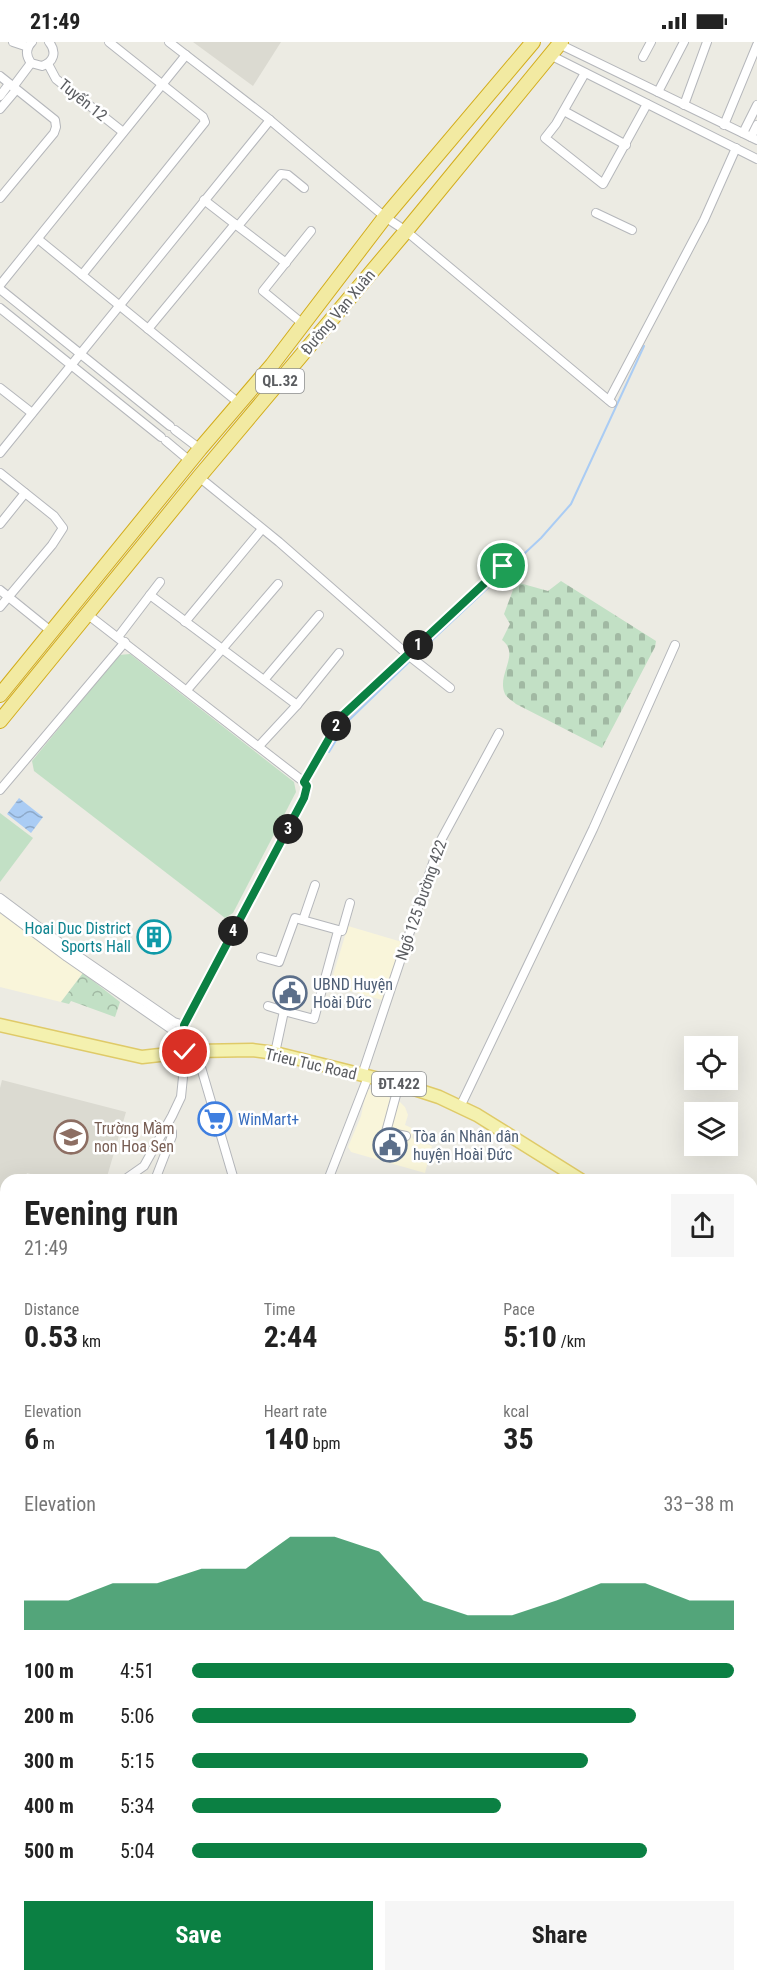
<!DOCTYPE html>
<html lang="en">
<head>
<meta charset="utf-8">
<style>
	body { margin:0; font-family:"Roboto Condensed",sans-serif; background:#f6f6f6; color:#222; height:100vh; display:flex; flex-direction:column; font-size:22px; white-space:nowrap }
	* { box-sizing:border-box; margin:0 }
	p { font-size:20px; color:#767676 }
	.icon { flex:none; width:33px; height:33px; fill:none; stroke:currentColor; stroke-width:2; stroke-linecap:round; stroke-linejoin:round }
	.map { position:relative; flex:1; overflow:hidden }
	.side { position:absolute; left:0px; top:1132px; width:758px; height:808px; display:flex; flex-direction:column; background:#fff; border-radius:18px 18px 0 0; box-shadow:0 6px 24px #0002 }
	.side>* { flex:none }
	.controls { position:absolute; left:684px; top:994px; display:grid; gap:12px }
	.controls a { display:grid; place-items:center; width:54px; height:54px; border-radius:0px; background:#fff; box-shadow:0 6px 24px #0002; font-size:30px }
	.pin { position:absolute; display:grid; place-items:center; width:51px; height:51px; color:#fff; margin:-26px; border:3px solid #fff; border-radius:50%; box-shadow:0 2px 6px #0007 }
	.km { position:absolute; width:30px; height:30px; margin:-15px; border-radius:50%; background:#222; color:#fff; font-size:16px; line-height:30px; text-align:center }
	.round { display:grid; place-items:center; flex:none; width:63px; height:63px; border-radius:0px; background:#f6f6f6 }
	.summary { display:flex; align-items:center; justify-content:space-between; height:102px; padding:0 24px }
	h1 { font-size:33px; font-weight:700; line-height:45px }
	.metrics { display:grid; grid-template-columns:repeat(3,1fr); gap:9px; height:102px; padding:6px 24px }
	.metrics div { display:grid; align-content:center }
	.metrics b { font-size:30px; font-weight:700 }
	.metrics small { font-size:16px; font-weight:400 }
	.metrics p { font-size:16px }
	.chart { height:168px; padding:12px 24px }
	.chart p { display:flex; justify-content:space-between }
	.chart svg { width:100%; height:108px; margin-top:6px; fill:#0b8043; opacity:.7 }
	.action { display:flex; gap:12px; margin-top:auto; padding:12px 24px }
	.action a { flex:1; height:69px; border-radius:0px; background:#0b8043; color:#fff; font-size:24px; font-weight:700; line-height:69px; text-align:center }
	.action a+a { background:#f6f6f6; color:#222 }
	ul { padding:0 24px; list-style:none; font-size:20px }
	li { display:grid; grid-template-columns:96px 72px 1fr; align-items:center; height:45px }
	li i { height:15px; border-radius:8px; background:#0b8043 }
	.status { display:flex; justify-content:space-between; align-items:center; height:42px; padding:0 30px; background:#fff; direction:ltr }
	.status svg { height:16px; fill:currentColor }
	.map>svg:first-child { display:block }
	.commercial { fill:#f9f5da }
	.education { fill:#dbdad1 }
	.forest { fill:url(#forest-crowns) }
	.cemetery { fill:url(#cemetery-stones) }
	.garden { fill:#c2e0c5 }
	.water { fill:url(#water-waves) }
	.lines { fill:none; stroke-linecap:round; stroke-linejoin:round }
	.stream { stroke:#aaccf4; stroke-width:2 }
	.minor-casing { stroke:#b5b7bb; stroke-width:10 }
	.tertiary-casing { stroke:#b5b7bb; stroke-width:12 }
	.primary-casing { stroke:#dfca68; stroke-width:15 }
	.trunk-casing { stroke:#d3ad1c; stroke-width:16 }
	.minor { stroke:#fff; stroke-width:8 }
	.tertiary { stroke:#fff; stroke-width:9 }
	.primary { stroke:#f4f1af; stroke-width:12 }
	.trunk { stroke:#f2eaa2; stroke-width:14 }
	.route-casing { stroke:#fff; stroke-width:12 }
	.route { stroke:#0b8043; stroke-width:8 }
	.labels { text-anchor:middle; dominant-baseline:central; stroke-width:5; stroke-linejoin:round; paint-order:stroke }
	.shield { fill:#fff; stroke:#8c8e90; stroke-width:1.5 }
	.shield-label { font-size:15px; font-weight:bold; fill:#5b5d61 }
	.street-label { font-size:16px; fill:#5b5d61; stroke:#fff }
	.culture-label { font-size:16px; fill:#0d838f; stroke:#fff; text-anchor:end }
	.service-label { font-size:16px; fill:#4e5e75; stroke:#fff; text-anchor:start }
	.shop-label { font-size:16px; fill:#366cbe; stroke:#fff; text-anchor:start }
	.education-label { font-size:16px; fill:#785e54; stroke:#fff; text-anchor:start }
</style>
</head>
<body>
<div class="status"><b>21:49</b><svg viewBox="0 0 49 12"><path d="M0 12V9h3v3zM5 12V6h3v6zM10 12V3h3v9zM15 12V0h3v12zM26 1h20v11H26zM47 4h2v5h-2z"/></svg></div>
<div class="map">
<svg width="757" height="1940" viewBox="0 0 757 1940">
	<defs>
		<pattern id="forest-crowns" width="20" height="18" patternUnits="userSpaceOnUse" patternTransform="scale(1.5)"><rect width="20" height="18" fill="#c2e0c5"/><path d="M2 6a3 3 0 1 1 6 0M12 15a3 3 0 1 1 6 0" fill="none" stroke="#a1b9a3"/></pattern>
		<pattern id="cemetery-stones" width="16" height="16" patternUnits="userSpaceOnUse" patternTransform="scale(1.5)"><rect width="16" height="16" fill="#c2e0c5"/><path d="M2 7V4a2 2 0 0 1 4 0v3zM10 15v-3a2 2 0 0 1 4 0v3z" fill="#a1b9a3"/></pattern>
		<pattern id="water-waves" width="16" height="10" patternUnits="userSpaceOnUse" patternTransform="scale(1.5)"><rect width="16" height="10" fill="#aaccf4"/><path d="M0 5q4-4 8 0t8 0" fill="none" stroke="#8da9c9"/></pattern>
	</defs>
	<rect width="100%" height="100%" fill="#ecebe3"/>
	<g class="commercial">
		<path d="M0,865L83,931L61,960L0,945Z"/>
		<path d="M348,884L402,900L382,958L330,943Z"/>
		<path d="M367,1046L400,1060L405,1065L408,1073L405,1083L414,1087L412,1096L432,1104L425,1131L351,1110L348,1105L361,1074Z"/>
	</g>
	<g class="education">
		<path d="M193,0H281L253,44Z"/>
		<path d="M2,1038L126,1070L106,1138H51L27,1131L24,1138H6V1158L0,1166V1046Z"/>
	</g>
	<path class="forest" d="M83,931L120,960L115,975L71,959L69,962L61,960Z"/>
	<path class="cemetery" d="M561,539L656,599L655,605L602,706L516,662C513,659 507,656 505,652C496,633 521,612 502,598L510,582L504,572L516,540L548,549Z"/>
	<g class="garden">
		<path d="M130,612L294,740L296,750L233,871L225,876L34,729L32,719L119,613Z"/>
		<path d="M0,771L33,796L0,840Z"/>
	</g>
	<path class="water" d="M19,756L43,775L31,791L7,772Z"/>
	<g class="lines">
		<g class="stream">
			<path d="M414,615L541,496L571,462L644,304"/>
			<path d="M329,710L347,680L410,619"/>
		</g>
		<defs>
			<g id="minor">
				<path d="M13,0L28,5"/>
				<path d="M32,0C25,7 26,14 31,21L42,24C54,20 57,10 49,0"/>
				<path d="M169,0L270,78L385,175L406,189L612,361"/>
				<path d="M559,2L757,98"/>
				<path d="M550,13L757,117"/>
				<path d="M643,15L651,0"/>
				<path d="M48,22L56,37L123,90"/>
				<path d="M585,31L556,82L545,96L603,142L647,62"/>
				<path d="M0,34L55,78L56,85L54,91L0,156"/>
				<path d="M13,45L31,21"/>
				<path d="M658,50L684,0"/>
				<path d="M0,54L9,42"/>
				<path d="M684,63L707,0"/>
				<path d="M0,67L16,48"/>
				<path d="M564,69L626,103"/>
				<path d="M724,83L757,3"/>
				<path d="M743,91L757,63"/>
				<path d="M751,95L757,83"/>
				<path d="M596,171L632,188"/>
				<path d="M235,182L286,221"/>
				<path d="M238,184L281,132L288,133L304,146"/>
				<path d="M38,197L240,362"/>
				<path d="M82,233L205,80L203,75L109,0"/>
				<path d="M0,243L186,13"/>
				<path d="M0,247L170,384"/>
				<path d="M0,266L161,395"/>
				<path d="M303,282L263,249L311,189"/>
				<path d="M148,287L235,182L204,158"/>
				<path d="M0,346L32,371"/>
				<path d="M609,358L704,178L736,106"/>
				<path d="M175,388L200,407"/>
				<path d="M166,399L191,420"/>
				<path d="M0,411L270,78"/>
				<path d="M0,431L54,474L63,486L52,503L0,565"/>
				<path d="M199,435L279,500L408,613L339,679L304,740"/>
				<path d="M0,482L25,451"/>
				<path d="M0,548L52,590"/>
				<path d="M150,553L297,663"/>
				<path d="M87,572L304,740L307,745L304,756L184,983C185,997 196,1009 200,1022L234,1138"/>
				<path d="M185,580L262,487"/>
				<path d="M118,595L160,540"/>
				<path d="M264,638L319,573"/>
				<path d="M450,646L408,613L503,524"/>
				<path d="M187,648L278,542"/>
				<path d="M259,704L297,663L339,611"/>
				<path d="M0,748L125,600"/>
				<path d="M0,856L71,909L174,980L184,983"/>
				<path d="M0,865L67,915L171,987L185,992"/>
				<path d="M303,878L315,843"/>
				<path d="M261,915L279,920L295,876L342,889L350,861"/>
				<path d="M268,964L284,969"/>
				<path d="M275,1011L284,969L314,977L338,889"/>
				<path d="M362,1033L440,800L499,691"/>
				<path d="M399,1042L386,1090L406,1094"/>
				<path d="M460,1065L593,787L675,603"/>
				<path d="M124,1138L144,1124L172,1074L181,1055L183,1035L180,1010"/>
				<path d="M155,1138L172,1094V1090L167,1085"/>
				<path d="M328,1138L368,1035"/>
				<path d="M0,1207L6,1209"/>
				<path d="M752,1258L757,1252"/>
				<path d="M0,1263L6,1265"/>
				<path d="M0,1316L6,1318"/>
				<path d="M752,1337L757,1332"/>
				<path d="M0,1356L6,1341"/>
				<path d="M0,1463L6,1449"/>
				<path d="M0,1502L6,1488"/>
				<path d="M0,1523L6,1508"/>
				<path d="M0,1569L6,1573"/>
				<path d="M752,1607L757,1601"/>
				<path d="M0,1630L6,1621"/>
				<path d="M752,1696L757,1699"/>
				<path d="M752,1708L757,1712"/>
				<path d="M0,1747L6,1738"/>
				<path d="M0,1847L6,1852"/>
				<path d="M752,1869L757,1874"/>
				<path d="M160,1935L169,1940"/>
				<path d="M708,1935L711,1940"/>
				<path d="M546,1940V1935"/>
			</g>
			<g id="tertiary">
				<path d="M0,1644L6,1648"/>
				<path d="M331,1940L332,1935"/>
			</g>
			<g id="primary">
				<path d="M0,983L142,1015L195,1009L252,1008L275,1011L399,1042L439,1055L477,1073L581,1138"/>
				<path d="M752,1217L757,1220"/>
			</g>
			<g id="trunk">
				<path d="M0,653L200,407L272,323L385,175L533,0"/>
				<path d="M0,679L199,435L406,189L561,0"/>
			</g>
		</defs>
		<use href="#minor" class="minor-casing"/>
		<use href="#tertiary" class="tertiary-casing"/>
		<use href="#primary" class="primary-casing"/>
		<use href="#trunk" class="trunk-casing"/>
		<use href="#minor" class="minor"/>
		<use href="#tertiary" class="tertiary"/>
		<use href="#primary" class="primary"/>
		<use href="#trunk" class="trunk"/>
	</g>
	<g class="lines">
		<defs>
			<path id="route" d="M185,1010L195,1009L184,992V983L304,756L307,744L304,740L342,674L503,524"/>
		</defs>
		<use href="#route" class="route-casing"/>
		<use href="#route" class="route"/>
	</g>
	<defs>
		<symbol id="building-ring" viewBox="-11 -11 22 22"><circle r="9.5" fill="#fff" stroke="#0f9aa8" stroke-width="1.5"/><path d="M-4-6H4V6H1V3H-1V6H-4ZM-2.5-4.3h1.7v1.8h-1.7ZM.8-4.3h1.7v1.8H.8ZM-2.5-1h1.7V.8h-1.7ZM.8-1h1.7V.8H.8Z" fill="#0f9aa8"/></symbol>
		<symbol id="civic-ring" viewBox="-11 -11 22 22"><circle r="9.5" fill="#fff" stroke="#5c6f8a" stroke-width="1.5"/><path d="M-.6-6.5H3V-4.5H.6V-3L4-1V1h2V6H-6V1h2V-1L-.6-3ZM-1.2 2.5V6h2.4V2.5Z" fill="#5c6f8a"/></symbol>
		<symbol id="supermarket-ring" viewBox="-11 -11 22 22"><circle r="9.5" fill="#fff" stroke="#3f7fe0" stroke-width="1.5"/><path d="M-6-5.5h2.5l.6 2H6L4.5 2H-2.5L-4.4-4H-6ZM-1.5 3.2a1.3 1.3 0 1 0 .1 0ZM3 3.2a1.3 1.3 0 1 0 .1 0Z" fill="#3f7fe0"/></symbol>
		<symbol id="school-ring" viewBox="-11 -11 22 22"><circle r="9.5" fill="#fff" stroke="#8d6e63" stroke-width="1.5"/><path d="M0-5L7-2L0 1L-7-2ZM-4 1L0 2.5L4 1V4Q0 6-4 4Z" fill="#8d6e63"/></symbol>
	</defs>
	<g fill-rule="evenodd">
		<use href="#building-ring" x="135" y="876" width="38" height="38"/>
		<use href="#civic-ring" x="271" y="932" width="38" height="38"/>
		<use href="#supermarket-ring" x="196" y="1058" width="38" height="38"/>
		<use href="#school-ring" x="52" y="1076" width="38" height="38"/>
		<use href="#civic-ring" x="371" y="1084" width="38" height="38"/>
	</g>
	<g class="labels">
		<g class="shield">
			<rect x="256" y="327" width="48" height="24" rx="4.5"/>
			<rect x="372" y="1030" width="54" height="24" rx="4.5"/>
		</g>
		<g class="shield-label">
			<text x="280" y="339">QL.32</text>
			<text x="399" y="1042">ĐT.422</text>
		</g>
		<g class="street-label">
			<text transform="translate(83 58) rotate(39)">Tuyến 12</text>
			<text transform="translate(338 270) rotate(-50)">Đường Vạn Xuân</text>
			<text transform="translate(421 858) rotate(-71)">Ngõ 125 Đường 422</text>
			<text transform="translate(311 1022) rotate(13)">Trieu Tuc Road</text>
		</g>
		<g class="culture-label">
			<text x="131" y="886">Hoai Duc District<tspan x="131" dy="18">Sports Hall</tspan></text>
		</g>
		<g class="service-label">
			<text x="313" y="942">UBND Huyện<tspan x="313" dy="18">Hoài Đức</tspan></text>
			<text x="413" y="1094">Tòa án Nhân dân<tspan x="413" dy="18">huyện Hoài Đức</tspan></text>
		</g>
		<g class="shop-label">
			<text x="238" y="1077">WinMart+</text>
		</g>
		<g class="education-label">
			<text x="94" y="1086">Trường Mầm<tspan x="94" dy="18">non Hoa Sen</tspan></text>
		</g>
	</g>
</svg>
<div class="controls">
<a><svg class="icon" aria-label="locate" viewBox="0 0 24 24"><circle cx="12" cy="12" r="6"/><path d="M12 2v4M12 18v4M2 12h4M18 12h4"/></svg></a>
<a><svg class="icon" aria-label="layers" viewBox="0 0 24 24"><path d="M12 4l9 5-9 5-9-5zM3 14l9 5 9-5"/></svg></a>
</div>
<div class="pin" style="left:503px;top:524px;background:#1e9e55"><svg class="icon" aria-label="arrive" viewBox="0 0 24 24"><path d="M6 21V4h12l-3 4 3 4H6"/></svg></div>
<div class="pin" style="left:185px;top:1010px;background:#d93025"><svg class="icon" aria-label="check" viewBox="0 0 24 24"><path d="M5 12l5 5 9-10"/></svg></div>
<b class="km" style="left:418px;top:603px">1</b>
<b class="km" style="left:336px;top:684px">2</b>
<b class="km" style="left:288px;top:787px">3</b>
<b class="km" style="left:233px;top:889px">4</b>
<section class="side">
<div class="summary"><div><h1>Evening run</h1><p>21:49</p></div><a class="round"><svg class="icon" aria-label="share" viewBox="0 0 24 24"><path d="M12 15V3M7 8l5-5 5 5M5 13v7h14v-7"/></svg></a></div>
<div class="metrics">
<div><p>Distance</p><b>0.53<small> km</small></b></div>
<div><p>Time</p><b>2:44</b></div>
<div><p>Pace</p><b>5:10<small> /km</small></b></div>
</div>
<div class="metrics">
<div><p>Elevation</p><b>6<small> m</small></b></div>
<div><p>Heart rate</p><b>140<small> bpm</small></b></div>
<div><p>kcal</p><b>35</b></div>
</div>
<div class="chart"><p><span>Elevation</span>33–38 m</p>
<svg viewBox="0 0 160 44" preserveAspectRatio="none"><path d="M0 44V32L10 32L20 25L30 25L40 19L50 19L60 6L70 6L80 12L90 32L100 38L110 38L120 32L130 25L140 25L150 32L160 32V44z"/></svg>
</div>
<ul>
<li><b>100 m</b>4:51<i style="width:100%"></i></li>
<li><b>200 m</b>5:06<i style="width:82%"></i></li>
<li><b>300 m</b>5:15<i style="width:73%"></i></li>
<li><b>400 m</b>5:34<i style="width:57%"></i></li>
<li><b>500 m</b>5:04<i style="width:84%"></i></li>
</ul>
<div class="action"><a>Save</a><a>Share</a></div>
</section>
</div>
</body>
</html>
